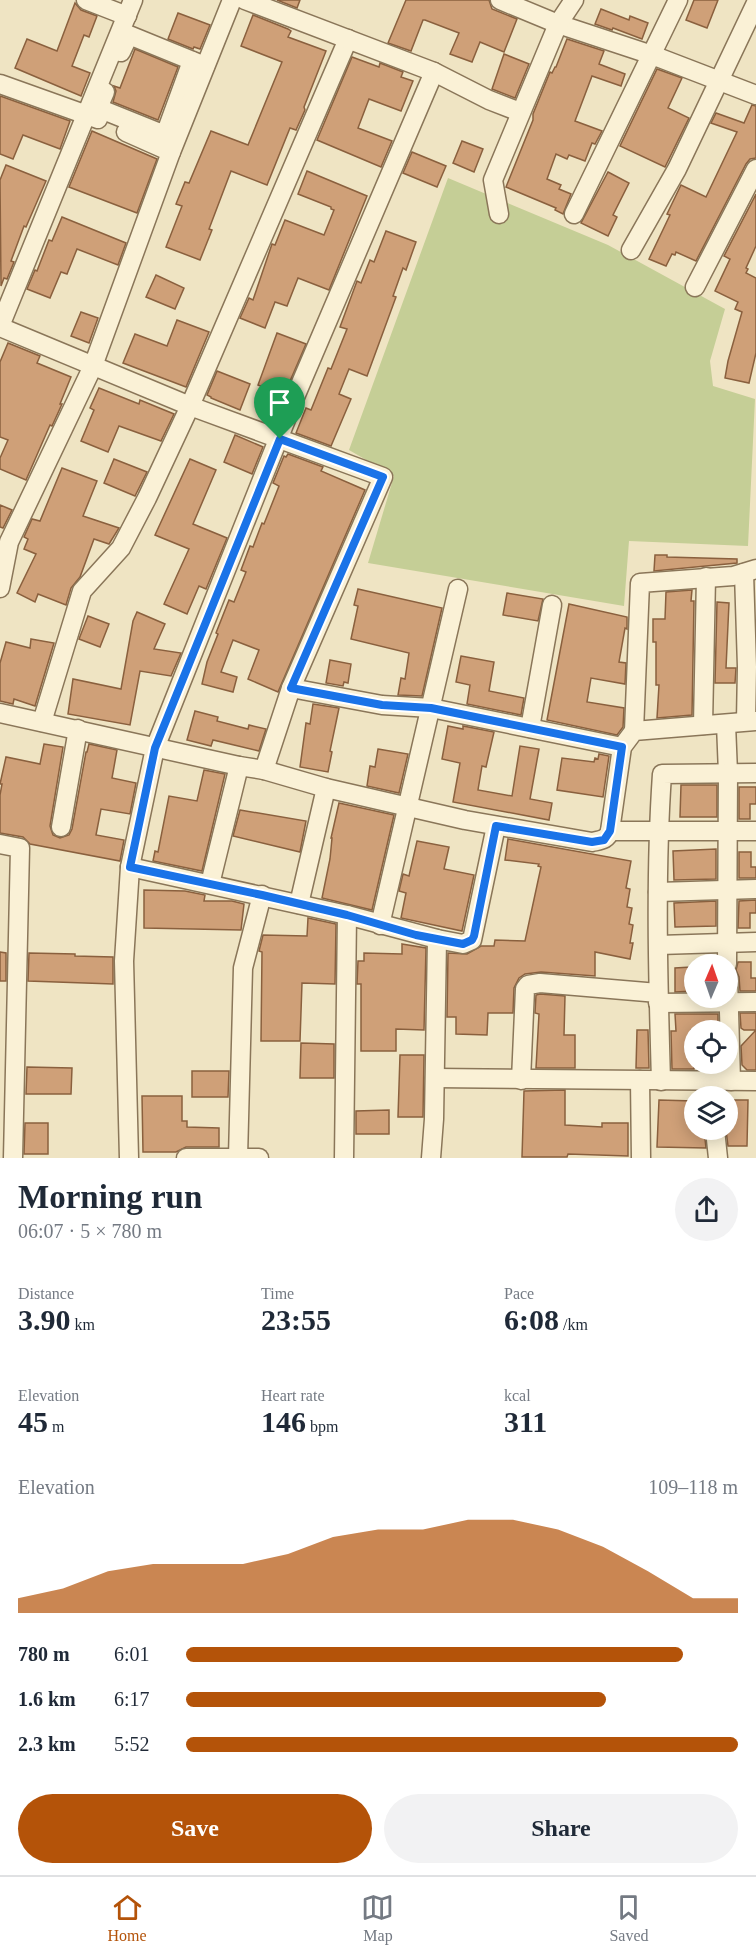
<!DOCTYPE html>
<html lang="en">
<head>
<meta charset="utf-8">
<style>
	body { margin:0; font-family:"Times New Roman",serif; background:#f2f2f3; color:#1f2937; height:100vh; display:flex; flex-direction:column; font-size:22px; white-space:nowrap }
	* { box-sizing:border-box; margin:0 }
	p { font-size:20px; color:#747a83 }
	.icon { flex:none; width:33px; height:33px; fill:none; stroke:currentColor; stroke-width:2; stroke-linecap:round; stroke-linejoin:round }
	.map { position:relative; height:1158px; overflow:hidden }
	.details { display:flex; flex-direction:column; background:#fff; flex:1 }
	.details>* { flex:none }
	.needle { width:39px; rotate:2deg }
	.controls { position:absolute; left:684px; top:954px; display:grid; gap:12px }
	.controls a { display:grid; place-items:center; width:54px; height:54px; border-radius:50%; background:#fff; box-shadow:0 3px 15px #0003; font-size:30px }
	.pin { position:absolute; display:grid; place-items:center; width:51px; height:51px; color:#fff; margin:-62px -26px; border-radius:50% 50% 50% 0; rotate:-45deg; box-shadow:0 0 6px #0007 }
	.pin .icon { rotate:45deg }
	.round { display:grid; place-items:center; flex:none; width:63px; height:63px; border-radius:32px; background:#f2f2f3 }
	.headline { display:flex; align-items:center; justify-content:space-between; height:102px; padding:0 18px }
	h1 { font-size:33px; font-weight:800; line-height:45px }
	.metrics { display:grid; grid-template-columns:repeat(3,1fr); gap:9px; height:102px; padding:6px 18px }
	.metrics div { display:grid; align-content:center }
	.metrics b { font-size:30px; font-weight:800 }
	.metrics small { font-size:16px; font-weight:400 }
	.metrics p { font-size:16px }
	.chart { height:168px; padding:12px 18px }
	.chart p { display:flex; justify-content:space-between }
	.chart svg { width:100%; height:108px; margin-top:6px; fill:#b45309; opacity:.7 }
	.button { display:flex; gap:12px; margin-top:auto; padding:12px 18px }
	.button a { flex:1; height:69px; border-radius:36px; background:#b45309; color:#fff; font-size:24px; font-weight:800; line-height:69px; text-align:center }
	.button a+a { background:#f2f2f3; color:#1f2937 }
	ul { padding:0 18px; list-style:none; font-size:20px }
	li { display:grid; grid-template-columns:96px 72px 1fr; align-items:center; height:45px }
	li i { height:15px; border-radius:8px; background:#b45309 }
	.dock { display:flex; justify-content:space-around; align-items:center; height:84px; border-top:2px solid #e0e1e3; background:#fff; font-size:16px; color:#747a83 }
	.dock a { display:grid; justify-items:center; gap:3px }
	.dock .active { color:#b45309 }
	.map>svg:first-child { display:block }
	.green { fill:#c5ce96 }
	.building { fill:#cfa078; stroke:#8a603e; stroke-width:1.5 }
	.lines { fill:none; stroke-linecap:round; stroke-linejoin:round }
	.minor-casing { stroke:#8a7659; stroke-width:21 }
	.minor { stroke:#faf1d6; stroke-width:18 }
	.route-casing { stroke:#fff; stroke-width:12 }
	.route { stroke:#1a73e8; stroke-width:8 }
</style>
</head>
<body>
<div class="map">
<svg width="756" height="1158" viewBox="0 0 756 1158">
	<rect width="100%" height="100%" fill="#efe4c3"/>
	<path class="green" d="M448,178L608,245L725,309L710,361L713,386L755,399L748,546L629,541L624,606L368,563L394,476L349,450Z"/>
	<g class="building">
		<path d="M277,0H300L297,8Z"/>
		<path d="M406,0H489L492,9L517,19L504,52L480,42L472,62L450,54L459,33L425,20H423L411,51L388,43Z"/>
		<path d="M694,0H718L707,28L686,20Z"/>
		<path d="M75,3L81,10L97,16L89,37L84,35L72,66L90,73L81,96L15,68L27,39L57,51Z"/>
		<path d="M601,9L629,20L630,16L648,23L642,39L613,28L612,30L595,24Z"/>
		<path d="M178,13L210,25L200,49L194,47L193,49L168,39Z"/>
		<path d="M253,15L288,29L291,31L288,37L326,51L304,107L305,110L296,130L290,128L267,185L231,171L209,229L212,230L200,260L166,247L182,206L176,204L185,182L189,183L211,131L248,145L282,62L241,46Z"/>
		<path d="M567,39L604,51L599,64L625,74L621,86L592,76L575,121L602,131L595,144L592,143L585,161L569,155L567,159L556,154L547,179L561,185L559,189L571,194L563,214L555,210L556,208L506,187L533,120V114L550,72L552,73L555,67H556Z"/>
		<path d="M135,49L178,67L158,120L113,102L116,91L114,86L120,88Z"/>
		<path d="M504,54L529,64L515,98L492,89Z"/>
		<path d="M352,57L379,67L380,63L403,72L401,77L413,81L401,111L369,99L358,128L392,141L381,167L317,140Z"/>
		<path d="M657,69L682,78L668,108L689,118L665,167L620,146Z"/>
		<path d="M0,96L70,121L60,149L23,135L13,159L0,154Z"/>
		<path d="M752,105L756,106V158L750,159L746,164L696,261L676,252L675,255L672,254L666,266L649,259L670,215L667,214L681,185L706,197L737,132L711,123L716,113L744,123Z"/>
		<path d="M92,131L157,159L137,213L69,187Z"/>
		<path d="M462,141L483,149L474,172L453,163Z"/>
		<path d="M412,152L446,166L437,187L403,173Z"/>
		<path d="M6,165L46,181L26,227L24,226L11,261L14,262L7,279L4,278L1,286L0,180Z"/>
		<path d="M307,171L367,196L329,290L298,278L287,306L275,302L265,328L240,318L249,298L253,300L272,244L275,245L285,220L324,235L334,210L331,209V207L298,194Z"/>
		<path d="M608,172L629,183L613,215L617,217L608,236L581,223Z"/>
		<path d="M756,194V246L746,268L748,269L746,273L756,278V353L749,383L725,378L728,361L742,312L735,309L738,302L715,291L730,259L724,256Z"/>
		<path d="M62,217L126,243L118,265L77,249L67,274L61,272L50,298L27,289L35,270L37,271L49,240L52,241Z"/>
		<path d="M386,231L416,242L406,270L403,268L393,296L396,297L367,376L349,369L339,394L351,399L331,446L296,433L306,408L311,410L328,368L331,369L347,329L340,327L357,281L361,283L370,260L374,262Z"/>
		<path d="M156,275L184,288L175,309L146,297Z"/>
		<path d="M81,312L98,318L89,343L71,336Z"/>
		<path d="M177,320L209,332L186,387L123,363L135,334L167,346Z"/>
		<path d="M277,333L306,344L284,395L258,385Z"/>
		<path d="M8,343L40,356L37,363L71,377L60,404H62L52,426L50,425L26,480L0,469V458L8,440L0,437V362Z"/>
		<path d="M217,371L250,384L240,410L211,398V397L207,395Z"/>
		<path d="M99,388L139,404L140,400L174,414L161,441L119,426L108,452L81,441L94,410L90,408Z"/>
		<path d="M235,435L263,447L252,474L224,462Z"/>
		<path d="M288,454L323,467L321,471L365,490L278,692L248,679L259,650L233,640L221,672L237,677L233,692L202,684L207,662L218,634L216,633L229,600L234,602L246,572L241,570L250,546L253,547L262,523L264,524L279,486L273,483L284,456L286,457Z"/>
		<path d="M114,459L147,472L135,496L104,483Z"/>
		<path d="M190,459L216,470L193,524L227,538L206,589L199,586L187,614L164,604L189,549L155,535Z"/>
		<path d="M62,468L97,481L83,516L119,528L109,544L94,539L80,577L71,588L66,605L38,594L35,602L17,593L36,554L24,549L28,539L24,537L32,519L40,521Z"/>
		<path d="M0,505L12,510L3,528L0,527Z"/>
		<path d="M655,555H667V557L737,559V563L654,571Z"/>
		<path d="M358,589L442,608L422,696L398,695L401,678L405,679L409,653L351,639L358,606L354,605Z"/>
		<path d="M692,590L691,601H694L692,715L657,718L659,685H656V642H653V619H665L666,592Z"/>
		<path d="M507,593L543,599L538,621L503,615Z"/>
		<path d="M717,602L729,603L726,668H736L735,683H715Z"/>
		<path d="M569,604L627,617V629L625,628L619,662L626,663L625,684L591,678L587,702L624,708L623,727L617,735L547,720Z"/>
		<path d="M137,612L165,624L154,649L181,653L171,676L140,671L130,725L68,714L73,679L121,689L133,621Z"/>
		<path d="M88,616L109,624L100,647L79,639Z"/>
		<path d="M31,639L54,643L35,706L14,699L13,704L0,701V663L6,642L30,648Z"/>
		<path d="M461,656L494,662L489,691L524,698L521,715L467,704L470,685L456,682Z"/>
		<path d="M330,660L351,664L348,683L344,682L343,686L326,683Z"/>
		<path d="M313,704L339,708L330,751L332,752L328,772L300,767L306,723L310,724Z"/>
		<path d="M195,711L218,717L217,721L248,729L249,725L266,729L259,751L213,740L211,746L187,740Z"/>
		<path d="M448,726L463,729V726L494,732L486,767L482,766L478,790L512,796L520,746L539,749L530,799L552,803L549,820L453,802L460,763L442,759Z"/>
		<path d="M44,744L63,747L50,826L53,835L60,838L69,835L72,829L86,752H87L89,744L117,750L112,778L136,783L130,814L101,809L96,835L124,840L120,861L30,844L23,837L0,833V795L2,784H0L6,757L40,764Z"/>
		<path d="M378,749L408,754L399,793L367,786L370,766L375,767Z"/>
		<path d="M599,754L609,756L603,797L557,790L562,758L594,762L595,758L598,759Z"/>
		<path d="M204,770L225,774L202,871L153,861L155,851L158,852L169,796L197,801Z"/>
		<path d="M681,785H717V817H680Z"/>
		<path d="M739,787H756V804H750V819H739Z"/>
		<path d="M339,803L394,815L372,910L322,898L330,859L332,838H331Z"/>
		<path d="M240,810L306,821L300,852L233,836Z"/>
		<path d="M508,839L631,861L626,888L630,889L627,907L632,908L629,924L633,925L630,943H633L630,959L595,952V976L541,972L525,974L519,978L514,988L513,1013H488L487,1035L456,1034V1017H447L448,953L467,954L481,946H494L495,940L525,941L541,867L538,866L539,864L505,860Z"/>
		<path d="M417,841L449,847L444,869L474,875L462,931L401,918L406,893L399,891L403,874L409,876Z"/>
		<path d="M716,849V879L674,880L673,851Z"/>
		<path d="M739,852H751V867H756V878H739Z"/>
		<path d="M144,890L185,891L205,895L204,901H232L244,904L241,930L144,928Z"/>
		<path d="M756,900V913H750V928H738L739,901Z"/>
		<path d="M716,901V926L675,927L674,903Z"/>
		<path d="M308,918L336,924L335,984L302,983L300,1041H261L262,952L259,951L263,935L307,936Z"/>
		<path d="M402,944L426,948L424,1030L396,1029V1051H361V984H357L358,961H364V953L402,954Z"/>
		<path d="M0,952L6,953V981H0Z"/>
		<path d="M29,953L75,954V956L113,957V984L28,981Z"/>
		<path d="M738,962H751V978H756V991H740L739,977L736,970Z"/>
		<path d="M691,967L692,982H694V991L675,992V968Z"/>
		<path d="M540,994L565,996L564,1035H575V1068H536L539,1014L535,1013L536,995Z"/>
		<path d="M740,1013H756V1070H747L742,1065L741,1046L756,1030H744L741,1028Z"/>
		<path d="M675,1014H718V1030H691L692,1056H694V1069H672L671,1031H676Z"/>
		<path d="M637,1030H648L649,1068H636Z"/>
		<path d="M301,1043L334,1044V1078H300Z"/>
		<path d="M400,1055H424L423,1117H398Z"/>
		<path d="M27,1067L72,1068L71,1094H26Z"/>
		<path d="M192,1071H229L228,1097H192Z"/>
		<path d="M565,1090V1125L602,1127V1123H628V1156L568,1154L567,1157H522L524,1091Z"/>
		<path d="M142,1096H182V1121H187V1127L219,1128V1147H186L176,1152H143Z"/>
		<path d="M659,1100L694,1101V1130H704L706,1148L657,1147Z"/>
		<path d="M728,1100H748L747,1146H728L726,1130Z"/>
		<path d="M389,1110V1134H356V1111Z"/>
		<path d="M25,1123H48V1154H24Z"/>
	</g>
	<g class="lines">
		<defs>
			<g id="minor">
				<path d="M86,0L127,16"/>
				<path d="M500,0L558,24L652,55L756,95"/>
				<path d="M121,52L129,35L205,66"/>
				<path d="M434,72L489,100L520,112"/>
				<path d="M0,84L98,119"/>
				<path d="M105,92L98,108L165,135L192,61"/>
				<path d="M126,132L171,152"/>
				<path d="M499,214L493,180L558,24L574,0"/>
				<path d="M574,214L678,0"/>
				<path d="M631,250L677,169L756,3"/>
				<path d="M695,287L756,169"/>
				<path d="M0,326L133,0"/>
				<path d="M0,327L190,406L383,477L291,688L264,770"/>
				<path d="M744,573L747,667L746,721"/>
				<path d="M0,588L9,542L93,366L171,152L232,0"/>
				<path d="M291,688L382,705L431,708L622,747"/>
				<path d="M0,713L239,766L264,770L326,788L465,820L592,842C601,840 607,840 610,831L622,747L634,731L756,721"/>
				<path d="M42,722L82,591L121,548L147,498L190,406L348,39"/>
				<path d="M726,724L728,773L727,964"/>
				<path d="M703,725L706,577"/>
				<path d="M530,728L552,605"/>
				<path d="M634,731L640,583L733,576L756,569"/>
				<path d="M61,827L78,729"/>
				<path d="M610,831H756"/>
				<path d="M0,844L20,848L13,1158"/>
				<path d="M130,867L347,915L437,939L434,1119L431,1158"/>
				<path d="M210,884L239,766"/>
				<path d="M658,892L756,889"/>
				<path d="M299,904L326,788"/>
				<path d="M380,925L458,589"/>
				<path d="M437,939L463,944L472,940L496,826"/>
				<path d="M659,945L756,942"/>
				<path d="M728,977L731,1081"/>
				<path d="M658,1003L756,1002"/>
				<path d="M435,1078L756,1081"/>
				<path d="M521,1080L525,989L528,985L540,983L658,993"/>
				<path d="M640,1080L641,1158"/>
				<path d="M661,1081C658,979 655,876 662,774L756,773"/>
				<path d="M715,1130L718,1158"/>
				<path d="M238,1157L243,968L262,895"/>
				<path d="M129,1158L124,961L130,867L155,748L295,397L434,72L245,0"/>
				<path d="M186,1158H259"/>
				<path d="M344,1158L347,915"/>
			</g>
		</defs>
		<use href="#minor" class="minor-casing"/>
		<use href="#minor" class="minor"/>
	</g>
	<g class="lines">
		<defs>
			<path id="route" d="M280,439L383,477L291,688L382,705L431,708L622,747L610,831L604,840L592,842L496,826L474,936L472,940L463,944L416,935L347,915L262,895L130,867L155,748Z"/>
		</defs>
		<use href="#route" class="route-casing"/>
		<use href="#route" class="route"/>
	</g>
</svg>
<div class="controls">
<a><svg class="needle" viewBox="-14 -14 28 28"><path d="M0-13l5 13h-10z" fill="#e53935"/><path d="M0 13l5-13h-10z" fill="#747a83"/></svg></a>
<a><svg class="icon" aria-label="locate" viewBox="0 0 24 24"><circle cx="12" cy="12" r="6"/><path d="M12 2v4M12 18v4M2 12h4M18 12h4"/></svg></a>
<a><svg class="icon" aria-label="layers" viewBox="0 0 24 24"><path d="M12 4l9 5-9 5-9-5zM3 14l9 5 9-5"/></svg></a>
</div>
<div class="pin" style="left:280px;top:439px;background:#1e9e55"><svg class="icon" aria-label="arrive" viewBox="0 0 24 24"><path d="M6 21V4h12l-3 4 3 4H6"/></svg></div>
</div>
<section class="details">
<div class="headline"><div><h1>Morning run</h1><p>06:07 · 5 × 780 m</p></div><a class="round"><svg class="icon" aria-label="share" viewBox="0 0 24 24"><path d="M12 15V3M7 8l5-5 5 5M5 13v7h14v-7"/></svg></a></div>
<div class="metrics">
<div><p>Distance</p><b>3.90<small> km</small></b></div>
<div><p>Time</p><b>23:55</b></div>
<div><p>Pace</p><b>6:08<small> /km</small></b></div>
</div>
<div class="metrics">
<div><p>Elevation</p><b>45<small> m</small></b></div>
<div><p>Heart rate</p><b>146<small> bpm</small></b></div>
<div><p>kcal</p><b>311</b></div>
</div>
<div class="chart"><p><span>Elevation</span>109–118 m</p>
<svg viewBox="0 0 160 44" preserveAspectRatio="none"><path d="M0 44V38L10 34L20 27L30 24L40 24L50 24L60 20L70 13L80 10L90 10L100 6L110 6L120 10L130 17L140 27L150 38L160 38V44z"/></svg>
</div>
<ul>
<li><b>780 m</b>6:01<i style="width:90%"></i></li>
<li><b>1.6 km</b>6:17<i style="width:76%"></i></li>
<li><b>2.3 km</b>5:52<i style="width:100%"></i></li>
</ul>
<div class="button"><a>Save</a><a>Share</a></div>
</section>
<nav class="dock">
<a class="active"><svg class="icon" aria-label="home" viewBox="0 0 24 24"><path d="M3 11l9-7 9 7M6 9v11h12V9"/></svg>Home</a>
<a><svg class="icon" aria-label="map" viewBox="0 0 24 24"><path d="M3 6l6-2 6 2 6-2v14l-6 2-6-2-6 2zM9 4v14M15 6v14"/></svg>Map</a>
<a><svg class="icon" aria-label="saved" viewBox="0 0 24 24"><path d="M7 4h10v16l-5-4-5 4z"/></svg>Saved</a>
</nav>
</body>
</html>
